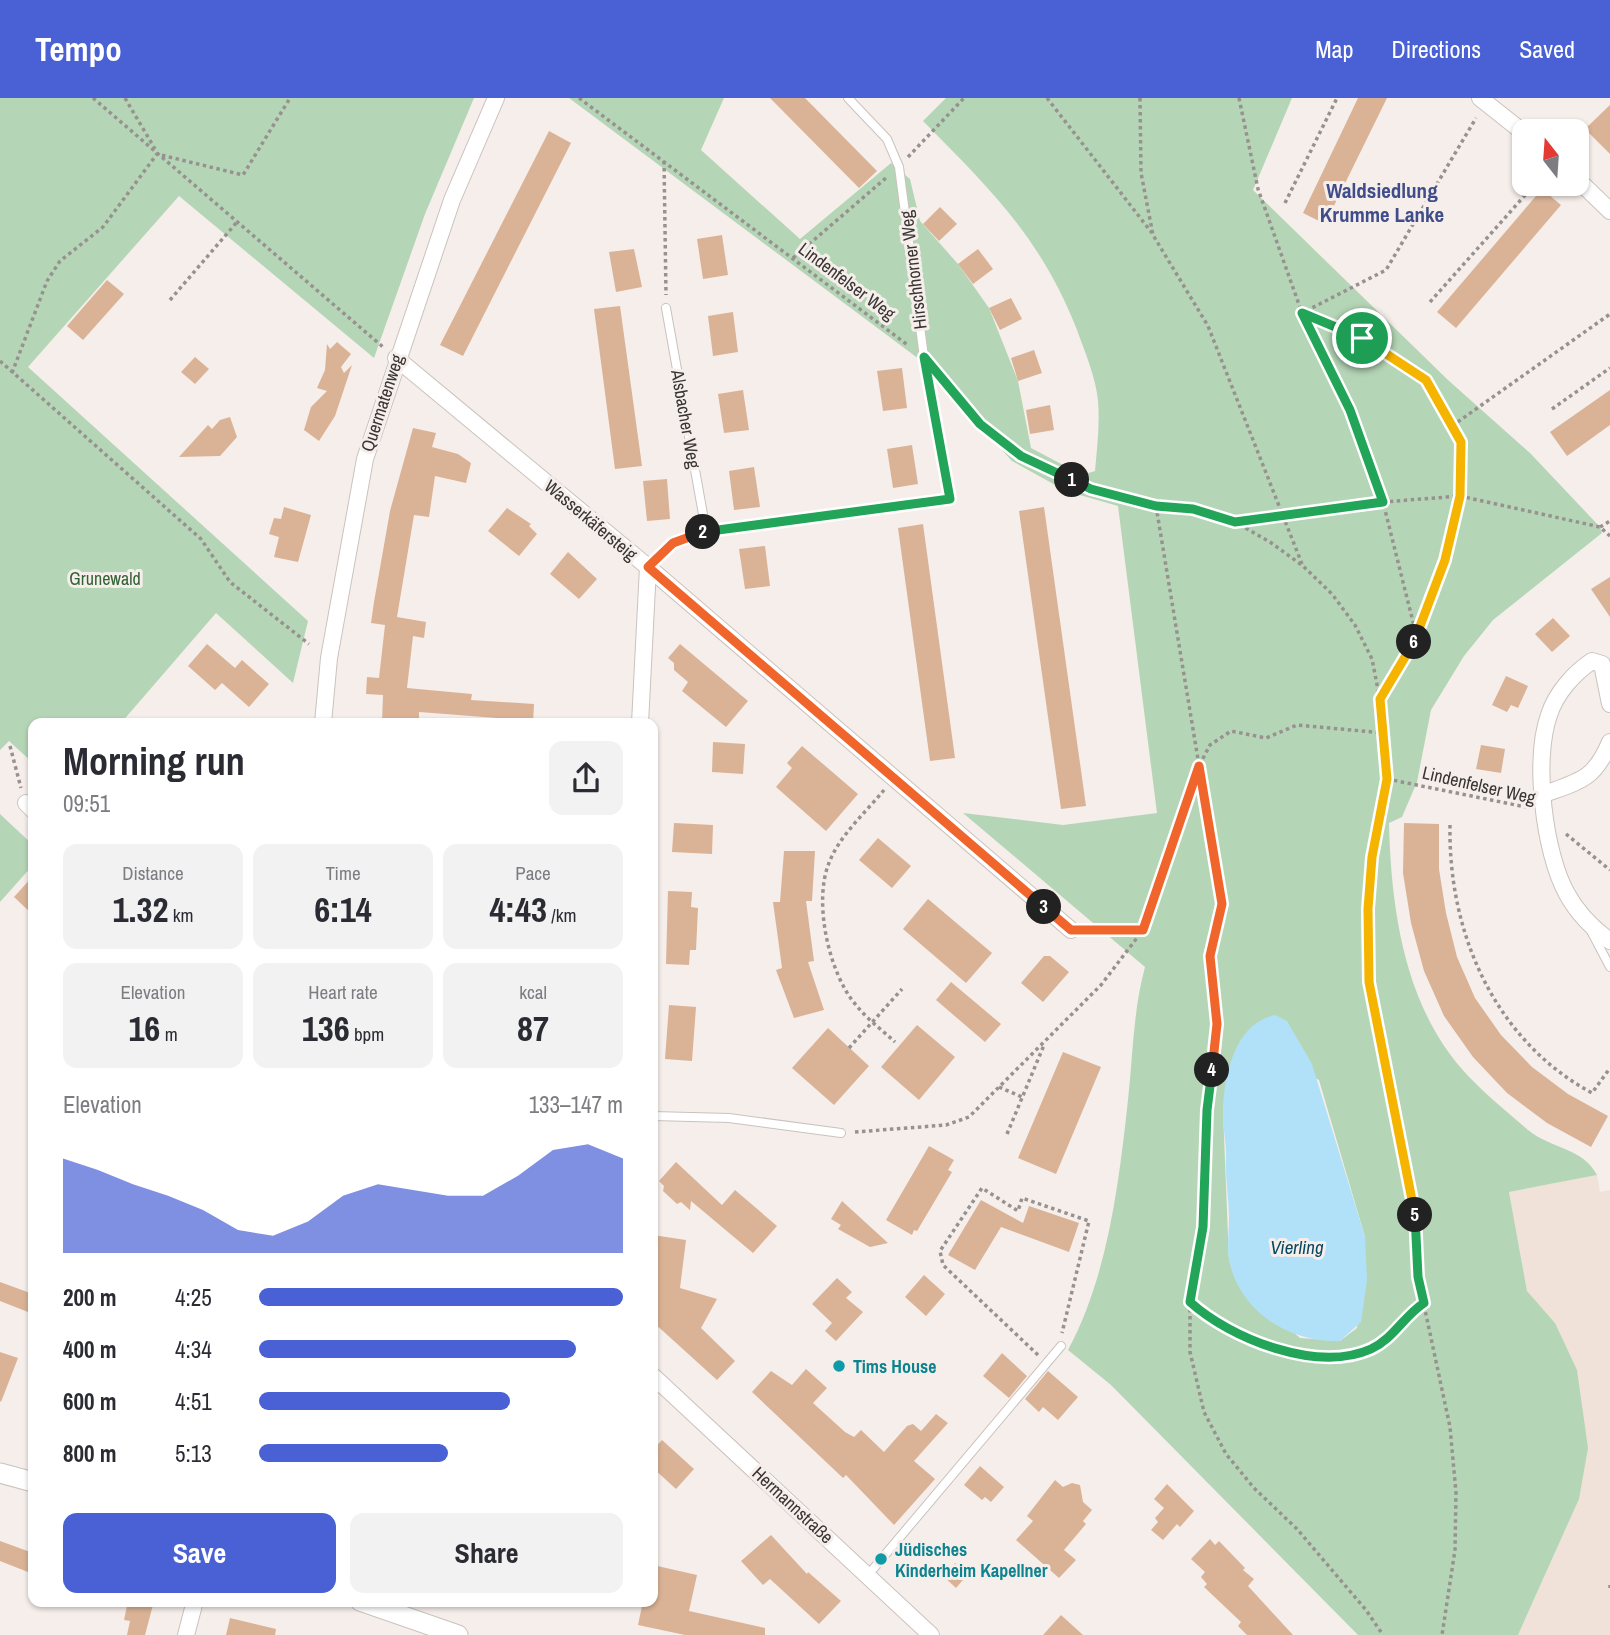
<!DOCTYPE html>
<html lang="en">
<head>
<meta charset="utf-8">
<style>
	body { margin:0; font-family:"Archivo Narrow",sans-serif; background:#f2f2f3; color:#2b2b33; height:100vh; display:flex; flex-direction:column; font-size:26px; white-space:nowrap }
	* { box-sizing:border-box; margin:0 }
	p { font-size:23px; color:#7c7c81 }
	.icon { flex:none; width:38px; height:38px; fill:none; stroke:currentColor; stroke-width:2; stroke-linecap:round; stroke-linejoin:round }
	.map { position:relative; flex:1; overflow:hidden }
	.drawer { position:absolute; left:28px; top:620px; width:630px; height:889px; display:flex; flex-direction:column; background:#fff; border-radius:14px; box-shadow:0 2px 5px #0004 }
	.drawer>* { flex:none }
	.needle { width:46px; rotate:343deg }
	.fabs { position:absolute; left:1512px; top:21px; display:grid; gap:14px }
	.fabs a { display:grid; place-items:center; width:77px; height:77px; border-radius:14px; background:#fff; box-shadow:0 2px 5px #0004; font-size:35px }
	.pin { position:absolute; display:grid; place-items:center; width:60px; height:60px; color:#fff; margin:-30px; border:4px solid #fff; border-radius:50%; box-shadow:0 2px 7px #0007 }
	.km { position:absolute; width:35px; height:35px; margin:-18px; border-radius:50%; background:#222; color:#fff; font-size:19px; line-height:35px; text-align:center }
	.round { display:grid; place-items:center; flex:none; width:74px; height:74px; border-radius:14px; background:#f2f2f3 }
	.headline { display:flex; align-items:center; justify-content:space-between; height:119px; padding:0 35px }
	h1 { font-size:38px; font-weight:800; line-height:52px }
	.figures { display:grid; grid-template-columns:repeat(3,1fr); gap:10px; height:119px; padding:7px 35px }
	.figures div { display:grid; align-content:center; border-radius:14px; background:#f2f2f3; text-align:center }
	.figures b { font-size:35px; font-weight:800 }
	.figures small { font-size:19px; font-weight:400 }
	.figures p { font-size:19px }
	.chart { height:196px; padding:14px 35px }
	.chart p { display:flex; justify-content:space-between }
	.chart svg { width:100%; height:126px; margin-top:7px; fill:#4a60d5; opacity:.7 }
	.primary-button { display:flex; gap:14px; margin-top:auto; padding:14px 35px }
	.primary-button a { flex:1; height:80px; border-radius:14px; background:#4a60d5; color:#fff; font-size:28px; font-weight:800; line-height:80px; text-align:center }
	.primary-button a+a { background:#f2f2f3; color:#2b2b33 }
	ul { padding:0 35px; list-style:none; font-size:23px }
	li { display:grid; grid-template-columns:112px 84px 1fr; align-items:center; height:52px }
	li i { height:18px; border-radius:9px; background:#4a60d5 }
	header { display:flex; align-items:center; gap:42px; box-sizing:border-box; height:98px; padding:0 35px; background:#4a60d5; color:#fff }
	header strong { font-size:33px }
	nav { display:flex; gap:38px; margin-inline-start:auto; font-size:24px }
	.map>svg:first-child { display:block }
	.built { fill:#f0e1d9 }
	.green { fill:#b5d6b6; fill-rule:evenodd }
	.water { fill:#b1e1f8 }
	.building { fill:#dab397 }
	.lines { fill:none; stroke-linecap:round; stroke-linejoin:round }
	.service-casing { stroke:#cac2be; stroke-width:10 }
	.minor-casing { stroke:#cac2be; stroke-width:18 }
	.tertiary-casing { stroke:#cac2be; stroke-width:21 }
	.path { stroke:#97928f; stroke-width:3.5; stroke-dasharray:3.5 3.5; stroke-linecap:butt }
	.service { stroke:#fff; stroke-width:8 }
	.minor { stroke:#fff; stroke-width:16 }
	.tertiary { stroke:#fff; stroke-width:19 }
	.split-1-casing { stroke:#fff; stroke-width:14 }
	.split-2-casing { stroke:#fff; stroke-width:14 }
	.split-3-casing { stroke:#fff; stroke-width:14 }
	.split-4-casing { stroke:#fff; stroke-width:14 }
	.split-5-casing { stroke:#fff; stroke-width:14 }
	.split-6-casing { stroke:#fff; stroke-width:14 }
	.split-7-casing { stroke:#fff; stroke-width:14 }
	.split-1 { stroke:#22a559; stroke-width:9 }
	.split-2 { stroke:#22a559; stroke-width:9 }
	.split-3 { stroke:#f0652b; stroke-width:9 }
	.split-4 { stroke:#f0652b; stroke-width:9 }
	.split-5 { stroke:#22a559; stroke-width:9 }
	.split-6 { stroke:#f5b400; stroke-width:9 }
	.split-7 { stroke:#f5b400; stroke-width:9 }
	.culture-dot { fill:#0f9aa8; stroke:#f6eeea; stroke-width:2.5 }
	.labels { text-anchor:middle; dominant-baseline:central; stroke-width:6; stroke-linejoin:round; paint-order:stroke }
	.street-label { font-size:18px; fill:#383534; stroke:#f6eeea }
	.park-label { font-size:18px; fill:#316336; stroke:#f6eeea }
	.culture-label { font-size:18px; font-weight:bold; fill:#0d838f; stroke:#f6eeea; text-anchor:start }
	.water-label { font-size:19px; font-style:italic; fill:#074961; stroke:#f6eeea }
	.quarter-label { font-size:21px; font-weight:bold; fill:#3f4e8a; stroke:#f6eeea }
</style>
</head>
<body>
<header>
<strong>Tempo</strong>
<nav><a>Map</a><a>Directions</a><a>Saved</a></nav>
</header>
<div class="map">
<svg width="1610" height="1537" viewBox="0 0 1610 1537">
	<rect width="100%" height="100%" fill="#f6eeea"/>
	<path class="built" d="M1597,1077L1600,1094L1610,1092V1537H1518L1579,1401L1555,1225L1527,1193L1509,1094Z"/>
	<g class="green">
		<path d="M0,0H474L425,116L374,260L179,98L28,269L308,523L293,585L216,515L121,625H33V665L9,643L0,652Z"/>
		<path d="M569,0H724L701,52L800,141L891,65L910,81L920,123L958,166L989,210L1018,283L1031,350L1082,377L1095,373C1097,350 1100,326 1098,303C1096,280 1085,254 1077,232C1041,140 991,92 923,23L946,0H1292L1253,92L1448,282L1530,355L1600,429L1602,435L1493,522L1464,558L1431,612L1417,684L1402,719L1389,725C1391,810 1404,904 1461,970C1481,993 1505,1012 1528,1032C1551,1051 1582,1049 1597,1077L1509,1094L1527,1193L1555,1225L1577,1272L1588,1350L1579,1401L1518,1537H1358L1111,1287L1068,1252C1108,1178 1119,1084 1128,1002C1133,957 1133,913 1145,869L963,715L1063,727L1157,715L1118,408L1066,393L1012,363L919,261ZM1241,942L1319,982L1365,1139L1357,1230L1340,1243L1300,1240L1236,1183L1229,1162L1223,1013L1228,978Z"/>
		<path d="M0,716L33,747V767L0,804Z"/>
	</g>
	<path class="water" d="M1275,917L1287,923L1312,966L1365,1139L1367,1182L1361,1224L1340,1243C1289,1245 1240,1214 1229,1162C1227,1148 1229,1133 1229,1119C1229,1100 1225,1081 1226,1061C1227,1045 1222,1029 1223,1013C1224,978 1234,926 1275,917Z"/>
	<g class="building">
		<path d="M770,0H805L877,73L859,90Z"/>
		<path d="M1358,0H1387L1325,126L1303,115Z"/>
		<path d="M1610,7V56L1585,31Z"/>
		<path d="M549,33L571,45L463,258L440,247Z"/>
		<path d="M1542,91L1561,107L1456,230L1437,214Z"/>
		<path d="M940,109L957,126L939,143L923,126Z"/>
		<path d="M722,137L728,177L703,181L697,141Z"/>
		<path d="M634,151L642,189L616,194L609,154Z"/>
		<path d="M978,151L993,171L973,186L958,166Z"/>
		<path d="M107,182L124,196L83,242L67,228Z"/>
		<path d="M1011,200L1022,221L1000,232L989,210Z"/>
		<path d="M620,208L642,368L615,371L594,211Z"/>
		<path d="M733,214L738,254L713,258L708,218Z"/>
		<path d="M337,244L351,256L341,269L344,275L352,267L335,318L319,343L304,332L311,309L327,293L317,290L325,272L327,246L330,251Z"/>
		<path d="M1034,252L1042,275L1018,283L1011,260Z"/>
		<path d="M195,259L209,271L195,286L181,274Z"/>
		<path d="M902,270L907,310L883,313L877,273Z"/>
		<path d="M743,292L749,332L724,335L718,296Z"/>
		<path d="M1610,292V327L1567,358L1550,334Z"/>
		<path d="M1050,307L1054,332L1030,336L1026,312Z"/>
		<path d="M230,319L237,339L220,358L179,359L208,327L212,331L220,322Z"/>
		<path d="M413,330L436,335L432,349L458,356L471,365L466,385L435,378L429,419L414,417L397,519L426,524L424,540L413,538L407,590L472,596L471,602L534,606L533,625H497V620L419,614V625L382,624L383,597L366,596L367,579L379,580L385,527L371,525L374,504L390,413Z"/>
		<path d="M912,347L918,386L893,390L887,351Z"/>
		<path d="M754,369L760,409L734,412L729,373Z"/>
		<path d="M667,381L670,421L647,423L643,383Z"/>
		<path d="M284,409L311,417L298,464L274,459L279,439L269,436L274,420L281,421Z"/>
		<path d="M1044,409L1086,708L1061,711L1019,413Z"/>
		<path d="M507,410L531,426L529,428L537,436L519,458L488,433Z"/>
		<path d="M923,426L955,660L930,663L898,430Z"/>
		<path d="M765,448L770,488L745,491L739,451Z"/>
		<path d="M568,454L597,481L579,501L550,476Z"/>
		<path d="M1610,479V519L1591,491Z"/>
		<path d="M1553,520L1570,538L1552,554L1535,536Z"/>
		<path d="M207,546L235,570L242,562L269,586L249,609L222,585L215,592L188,568Z"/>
		<path d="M680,546L748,603L726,629L682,593L688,584L674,572V565L668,560Z"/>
		<path d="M1506,578L1528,588L1518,610L1511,607L1507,614L1492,607Z"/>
		<path d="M713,644L745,646L743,676L712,674Z"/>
		<path d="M1481,647L1505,651L1501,675L1476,671Z"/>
		<path d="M802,648L858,696L826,733L776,689L792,670L787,665Z"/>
		<path d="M674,725L713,727L712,756L672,754Z"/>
		<path d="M1404,725L1439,726V771L1446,815L1457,859L1475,900L1501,937L1532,969L1568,996L1608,1018L1591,1049L1547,1025L1507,995L1473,959L1444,918L1424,873L1411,825L1403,775Z"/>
		<path d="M878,740L911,768L892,790L859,762Z"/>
		<path d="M784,753H815L812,803H806L814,863L808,864L824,912L794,920L776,872L782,870L773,804H780Z"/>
		<path d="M33,778V817L14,799Z"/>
		<path d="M668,793L692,794L691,809L698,810L696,852H690L689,867L666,866Z"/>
		<path d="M928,801L992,855L966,885L903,831Z"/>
		<path d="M1044,858H1050L1069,874L1043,904L1021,885Z"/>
		<path d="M951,884L1001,926L985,944L936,902Z"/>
		<path d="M669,907L696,909L692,963L665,961Z"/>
		<path d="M917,927L955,959L919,1002L881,969Z"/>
		<path d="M828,930L869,968L834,1007L792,970Z"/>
		<path d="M1063,954L1101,969L1056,1076L1018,1060Z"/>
		<path d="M929,1048L954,1062L948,1072L952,1074L917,1133L914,1132L912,1137L886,1122Z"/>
		<path d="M676,1064L722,1107L735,1092L777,1128L753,1155L691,1103L690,1112L681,1104L677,1106L663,1093L664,1088L659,1083Z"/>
		<path d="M981,1102L1023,1125L1029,1108L1079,1125L1069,1154L1001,1129L975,1172L948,1157Z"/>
		<path d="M842,1103L888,1145L870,1149L838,1131L841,1127L831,1121Z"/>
		<path d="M653,1137L686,1142L680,1190L717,1201L701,1230L735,1263L717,1282L653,1224Z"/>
		<path d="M924,1177L945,1196L926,1218L905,1199Z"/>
		<path d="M837,1180L852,1194L846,1200L863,1214L836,1243L825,1233L832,1225L812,1206Z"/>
		<path d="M0,1184L33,1196V1216L0,1203Z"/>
		<path d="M0,1254L18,1260L1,1304L0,1303Z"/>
		<path d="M1002,1255L1027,1278L1009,1300L983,1278Z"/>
		<path d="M806,1271L827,1290L813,1305L845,1334L854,1339L861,1332L884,1354L907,1328L913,1326L921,1333L936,1316L948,1325L914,1363L935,1381L894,1427L846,1377L843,1380L752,1294L771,1273L792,1287Z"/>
		<path d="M1048,1273L1078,1299L1058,1322L1043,1309L1039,1314L1025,1301Z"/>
		<path d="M662,1342L694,1371L676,1391L653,1370V1352Z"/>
		<path d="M980,1368L1004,1389L991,1404L985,1399L982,1402L964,1387Z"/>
		<path d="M1055,1382L1063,1389L1072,1385L1080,1387L1083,1404L1092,1412L1083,1423L1086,1426L1064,1452L1076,1462L1059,1480L1016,1442L1033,1423L1027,1418Z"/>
		<path d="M1167,1386L1194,1413L1180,1429L1177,1426L1163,1442L1151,1432L1158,1424L1155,1420L1164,1410L1154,1401Z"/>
		<path d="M771,1437L807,1476L808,1474L841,1503L819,1526L770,1481L763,1487L741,1463Z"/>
		<path d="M1210,1441L1215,1447L1219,1443L1245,1470L1243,1472L1254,1481L1248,1488L1293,1537H1247L1238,1528L1241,1524L1204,1489L1207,1486L1201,1479L1205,1474L1191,1461Z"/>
		<path d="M0,1443L33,1455V1476L0,1463Z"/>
		<path d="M955,1465L968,1476L956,1490L943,1478Z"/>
		<path d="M653,1467L697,1477L689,1513L765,1530V1537H685L638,1527L643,1503H653Z"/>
		<path d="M128,1503H154L145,1537H127L130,1523L124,1522Z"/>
		<path d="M1061,1517L1083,1537H1043Z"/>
		<path d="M230,1520L276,1531L275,1537H226Z"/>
	</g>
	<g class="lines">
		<defs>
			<g id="service">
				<path d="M666,210L706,433"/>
				<path d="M648,469L673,445L706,433L949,402L924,259L899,69L887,41L848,0"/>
				<path d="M1590,831L1610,869"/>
				<path d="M653,1018L729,1020L841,1035"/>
				<path d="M868,1477L1061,1248"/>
			</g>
			<g id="minor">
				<path d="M1480,0L1524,35"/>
				<path d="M1577,81L1610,113"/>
				<path d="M396,260L648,469L1071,832"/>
				<path d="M1610,606L1602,566L1592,563C1574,575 1556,595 1549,617C1533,662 1544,755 1567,796C1578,816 1592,830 1610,843"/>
				<path d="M323,625L329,560L365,361L452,102L496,0"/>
				<path d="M640,625L648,469"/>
				<path d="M1544,696C1580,683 1594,682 1610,644"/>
				<path d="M26,705L33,712"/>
				<path d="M653,1278L931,1537"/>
				<path d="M186,1537L195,1503"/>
			</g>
			<g id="tertiary">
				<path d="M0,1375L33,1384"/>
				<path d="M360,1503L458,1537"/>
			</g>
		</defs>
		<use href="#service" class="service-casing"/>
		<use href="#minor" class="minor-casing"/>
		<use href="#tertiary" class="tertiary-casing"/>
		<g class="path">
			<path d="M93,0L383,249"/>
			<path d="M125,0L155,51"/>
			<path d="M579,0L909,248"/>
			<path d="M1047,0L1152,135"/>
			<path d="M1140,0L1141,75L1153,137L1208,228L1302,466"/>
			<path d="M1239,0L1258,91L1302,215L1350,312L1383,404L1416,536"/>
			<path d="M908,59L964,0"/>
			<path d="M664,63L666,197"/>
			<path d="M1285,105L1337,0"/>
			<path d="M793,160L887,79"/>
			<path d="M170,202L237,124"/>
			<path d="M1430,204L1535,86"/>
			<path d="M0,263L201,441L230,484L309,546"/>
			<path d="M12,275L47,183L60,163L103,129L157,56L243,77L290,0"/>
			<path d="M941,280L980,325L1021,358L1091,391L1156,408L1193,411L1235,424L1270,444L1303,468L1332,496L1355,527L1372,561L1380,602L1387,681L1372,759L1368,811L1369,884L1415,1114L1418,1179L1450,1329L1456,1395L1455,1452L1442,1537"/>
			<path d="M1552,311L1610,270"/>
			<path d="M1452,328L1610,216"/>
			<path d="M1156,408L1222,806L1210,858L1217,926L1207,1012L1203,1129L1190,1204V1254L1204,1314L1226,1356L1254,1390L1297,1431L1366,1512L1383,1537"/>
			<path d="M1237,423L1383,404L1460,398L1600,429L1610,438"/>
			<path d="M1600,429L1610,423"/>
			<path d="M1381,600L1414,546L1445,462L1460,398L1461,344L1426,282L1362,240L1302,215L1386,172L1476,20"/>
			<path d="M10,648L21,690"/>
			<path d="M1387,681L1526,709"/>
			<path d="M884,692C866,714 839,738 829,765C813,804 829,876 856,907C867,921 882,932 895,944"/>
			<path d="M1450,727C1448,834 1494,942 1592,995L1610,970"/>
			<path d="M1566,736L1610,772"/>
			<path d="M1089,832H1143"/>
			<path d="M849,950L902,891"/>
			<path d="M999,989L1022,999"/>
			<path d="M855,1034L946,1027L969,1019L1101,887L1143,832L1199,668L1210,647L1231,633L1266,640L1297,627L1384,635"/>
			<path d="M1007,1036L1044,947"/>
			<path d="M1190,1204C1231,1240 1317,1275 1371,1251C1393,1241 1404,1217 1424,1205"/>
			<path d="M1038,1257L943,1167L940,1153L982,1090L1018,1113L1022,1100L1089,1123L1062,1235"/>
			<path d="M1610,1487V1490"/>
		</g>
		<use href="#service" class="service"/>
		<use href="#minor" class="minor"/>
		<use href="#tertiary" class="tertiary"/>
	</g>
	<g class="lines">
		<defs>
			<path id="split-1" d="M1072,382L1091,391L1156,408L1193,411L1235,424L1383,404L1350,312L1302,215L1362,240"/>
			<path id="split-2" d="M703,434L950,401L924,259L980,326L1021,358L1072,382"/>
			<path id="split-3" d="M703,434L673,445L648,469L1044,809"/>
			<path id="split-4" d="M1044,809L1071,832H1143L1199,668L1222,806L1210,858L1217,926L1212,972"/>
			<path id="split-5" d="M1212,972L1207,1012L1203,1129L1190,1204C1231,1241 1317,1275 1371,1251C1393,1241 1404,1218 1424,1205L1418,1179L1415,1117"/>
			<path id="split-6" d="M1414,544L1380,601L1387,681L1372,759L1368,811L1369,884L1415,1117"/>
			<path id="split-7" d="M1362,240L1426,282L1461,344L1460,398L1445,462L1414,544"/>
		</defs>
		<use href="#split-1" class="split-1-casing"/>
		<use href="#split-2" class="split-2-casing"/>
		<use href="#split-3" class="split-3-casing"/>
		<use href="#split-4" class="split-4-casing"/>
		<use href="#split-5" class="split-5-casing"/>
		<use href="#split-6" class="split-6-casing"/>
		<use href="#split-7" class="split-7-casing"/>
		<use href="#split-1" class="split-1"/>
		<use href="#split-2" class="split-2"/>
		<use href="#split-3" class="split-3"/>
		<use href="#split-4" class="split-4"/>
		<use href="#split-5" class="split-5"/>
		<use href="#split-6" class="split-6"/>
		<use href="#split-7" class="split-7"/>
	</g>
	<g class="culture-dot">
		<circle cx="839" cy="1268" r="7"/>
		<circle cx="881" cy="1461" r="7"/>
	</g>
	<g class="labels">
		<g class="street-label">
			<text transform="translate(913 172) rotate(-97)">Hirschhorner Weg</text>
			<text transform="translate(847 183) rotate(37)">Lindenfelser Weg</text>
			<text transform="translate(382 305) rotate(-72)">Quermatenweg</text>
			<text transform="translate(686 321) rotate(80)">Alsbacher Weg</text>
			<text transform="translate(591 422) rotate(40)">Wasserkäfersteig</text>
			<text transform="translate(1479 687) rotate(13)">Lindenfelser Weg</text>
			<text transform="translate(793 1407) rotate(43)">Hermannstraße</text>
		</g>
		<g class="park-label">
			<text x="105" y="480">Grunewald</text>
		</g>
		<g class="culture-label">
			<text x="853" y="1268">Tims House</text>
			<text x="895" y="1451">Jüdisches<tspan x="895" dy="21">Kinderheim Kapellner</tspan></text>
		</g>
		<g class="water-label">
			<text x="1297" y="1149">Vierling</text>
		</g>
		<g class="quarter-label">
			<text x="1382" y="92">Waldsiedlung<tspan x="1382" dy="24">Krumme Lanke</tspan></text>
		</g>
	</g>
</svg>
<div class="fabs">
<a><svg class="needle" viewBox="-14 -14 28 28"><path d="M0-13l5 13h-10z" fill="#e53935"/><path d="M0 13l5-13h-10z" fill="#7c7c81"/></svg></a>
</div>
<div class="pin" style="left:1362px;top:240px;background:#1e9e55"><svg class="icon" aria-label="arrive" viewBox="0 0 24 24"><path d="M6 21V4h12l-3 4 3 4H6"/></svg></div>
<b class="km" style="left:1072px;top:382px">1</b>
<b class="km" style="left:703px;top:434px">2</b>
<b class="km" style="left:1044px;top:809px">3</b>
<b class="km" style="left:1212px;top:972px">4</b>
<b class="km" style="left:1415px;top:1117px">5</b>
<b class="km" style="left:1414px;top:544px">6</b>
<section class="drawer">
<div class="headline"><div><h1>Morning run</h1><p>09:51</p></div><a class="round"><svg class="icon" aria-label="share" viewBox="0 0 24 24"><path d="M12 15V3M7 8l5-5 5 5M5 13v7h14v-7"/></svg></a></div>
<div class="figures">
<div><p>Distance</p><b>1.32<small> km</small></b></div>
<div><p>Time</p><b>6:14</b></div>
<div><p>Pace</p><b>4:43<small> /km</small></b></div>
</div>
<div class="figures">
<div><p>Elevation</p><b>16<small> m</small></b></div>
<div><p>Heart rate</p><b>136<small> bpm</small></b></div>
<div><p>kcal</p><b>87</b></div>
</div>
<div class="chart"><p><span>Elevation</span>133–147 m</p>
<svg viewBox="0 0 160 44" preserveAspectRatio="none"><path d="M0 44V11L10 15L20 20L30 24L40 29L50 36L60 38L70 33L80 24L90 20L100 22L110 24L120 24L130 17L140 8L150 6L160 11V44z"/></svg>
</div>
<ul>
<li><b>200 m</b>4:25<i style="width:100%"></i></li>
<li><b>400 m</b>4:34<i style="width:87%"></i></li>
<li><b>600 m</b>4:51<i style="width:69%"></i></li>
<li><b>800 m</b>5:13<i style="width:52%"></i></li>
</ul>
<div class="primary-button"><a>Save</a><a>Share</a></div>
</section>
</div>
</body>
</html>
